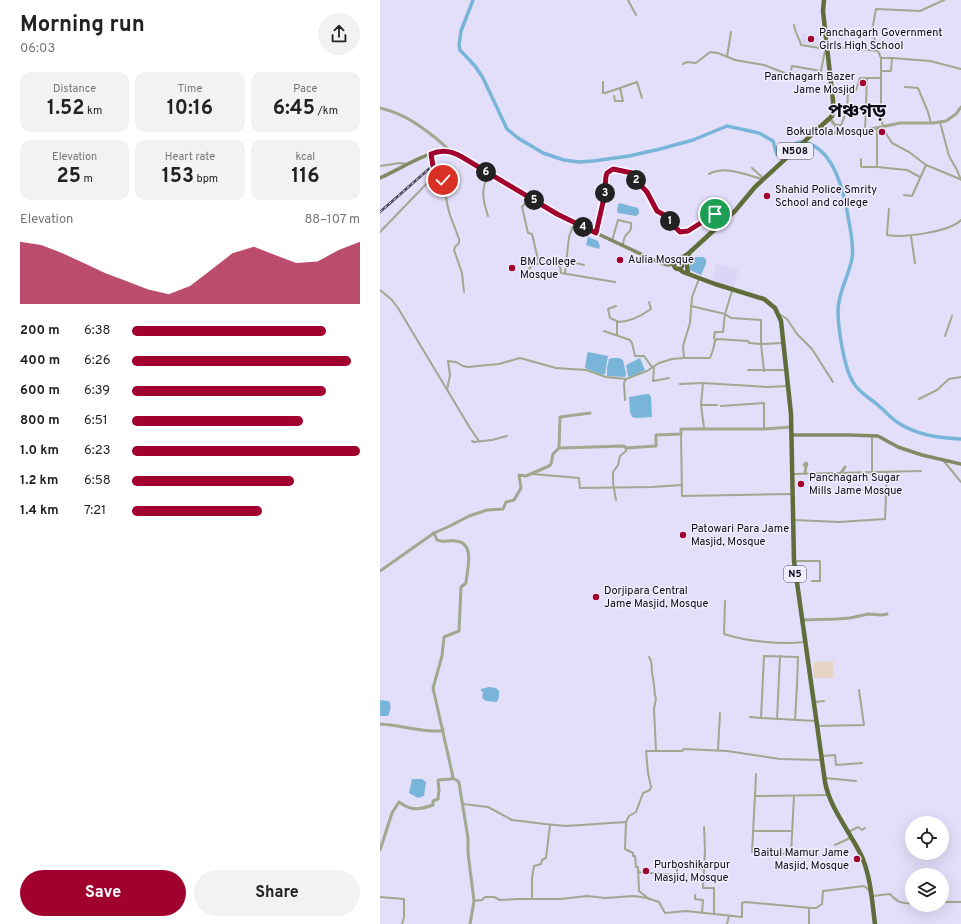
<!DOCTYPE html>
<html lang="en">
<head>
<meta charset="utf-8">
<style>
	body { margin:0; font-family:Overpass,"Noto Sans Bengali",sans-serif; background:#f2f2f2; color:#222; height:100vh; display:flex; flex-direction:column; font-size:15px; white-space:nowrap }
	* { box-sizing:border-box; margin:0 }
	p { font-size:13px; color:#767676 }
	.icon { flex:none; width:22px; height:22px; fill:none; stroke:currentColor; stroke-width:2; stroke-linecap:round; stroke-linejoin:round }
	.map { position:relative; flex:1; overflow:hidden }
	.sheet { display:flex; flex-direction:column; background:#fff; width:380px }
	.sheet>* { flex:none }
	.controls { position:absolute; left:525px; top:816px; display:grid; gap:8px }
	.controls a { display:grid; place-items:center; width:44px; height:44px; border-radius:50%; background:#fff; box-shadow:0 4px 16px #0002; font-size:20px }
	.pin { position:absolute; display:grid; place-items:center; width:34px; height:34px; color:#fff; margin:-17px; border:2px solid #fff; border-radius:50%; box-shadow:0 1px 4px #0007 }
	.km { position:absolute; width:20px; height:20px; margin:-10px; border-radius:50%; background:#222; color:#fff; font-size:11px; line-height:20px; text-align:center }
	.round { display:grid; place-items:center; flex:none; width:42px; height:42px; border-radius:21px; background:#f2f2f2 }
	.overview { display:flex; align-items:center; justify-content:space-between; height:68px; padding:0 20px }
	h1 { font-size:22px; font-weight:700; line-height:30px }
	.stats { display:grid; grid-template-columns:repeat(3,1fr); gap:6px; height:68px; padding:4px 20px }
	.stats div { display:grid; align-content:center; border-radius:10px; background:#f2f2f2; text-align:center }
	.stats b { font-size:20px; font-weight:700 }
	.stats small { font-size:11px; font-weight:400 }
	.stats p { font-size:11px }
	.chart { height:112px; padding:8px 20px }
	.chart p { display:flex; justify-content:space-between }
	.chart svg { width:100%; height:72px; margin-top:4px; fill:#a1012f; opacity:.7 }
	.button { display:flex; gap:8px; margin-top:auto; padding:8px 20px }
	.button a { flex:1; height:46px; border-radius:24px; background:#a1012f; color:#fff; font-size:16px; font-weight:700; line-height:46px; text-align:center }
	.button a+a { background:#f2f2f2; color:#222 }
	ul { padding:0 20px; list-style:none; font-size:13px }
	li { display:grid; grid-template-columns:64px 48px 1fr; align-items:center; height:30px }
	li i { height:10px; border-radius:5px; background:#a1012f }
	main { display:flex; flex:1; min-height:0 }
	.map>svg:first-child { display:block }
	.built { fill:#ddd5f8 }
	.industrial { fill:#e6d5c4 }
	.water { fill:#79b5d9 }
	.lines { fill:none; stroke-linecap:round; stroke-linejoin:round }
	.river { stroke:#79b5d9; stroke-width:3.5 }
	.minor { stroke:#a0a88f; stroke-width:2 }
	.tertiary { stroke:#a0a88f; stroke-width:3 }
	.secondary { stroke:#808b66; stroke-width:3.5 }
	.trunk { stroke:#606d3a; stroke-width:4.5 }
	.rail-casing { stroke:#4c4857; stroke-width:2.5 }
	.rail { stroke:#f0edfd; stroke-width:1; stroke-dasharray:3; stroke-linecap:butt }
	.route-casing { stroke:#fff; stroke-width:8 }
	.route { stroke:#a1012f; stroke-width:5 }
	.poi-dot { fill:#a1012f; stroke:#f0edfd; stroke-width:1.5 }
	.labels { text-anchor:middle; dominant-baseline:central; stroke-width:3; stroke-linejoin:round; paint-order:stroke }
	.shield { fill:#f0edfd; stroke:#524f5a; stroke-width:1 }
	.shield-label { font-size:10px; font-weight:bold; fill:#0e0b14 }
	.poi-label { font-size:11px; fill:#0e0b14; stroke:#f0edfd; text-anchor:start }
	.town-label { font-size:19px; font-weight:bold; fill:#0e0b14; stroke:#f0edfd }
</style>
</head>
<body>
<main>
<section class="sheet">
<div class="overview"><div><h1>Morning run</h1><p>06:03</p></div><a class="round"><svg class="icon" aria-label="share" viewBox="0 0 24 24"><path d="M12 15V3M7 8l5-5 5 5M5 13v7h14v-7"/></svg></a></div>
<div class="stats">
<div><p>Distance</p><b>1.52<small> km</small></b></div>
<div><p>Time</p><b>10:16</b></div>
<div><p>Pace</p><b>6:45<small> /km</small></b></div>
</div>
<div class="stats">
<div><p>Elevation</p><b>25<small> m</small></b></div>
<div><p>Heart rate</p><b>153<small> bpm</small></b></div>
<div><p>kcal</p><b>116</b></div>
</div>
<div class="chart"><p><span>Elevation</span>88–107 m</p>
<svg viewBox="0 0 160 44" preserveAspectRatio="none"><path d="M0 44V6L10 8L20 13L30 19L40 25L50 30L60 35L70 38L80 33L90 23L100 13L110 9L120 14L130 19L140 18L150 11L160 6V44z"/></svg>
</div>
<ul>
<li><b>200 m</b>6:38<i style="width:85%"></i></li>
<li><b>400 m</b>6:26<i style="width:96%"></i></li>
<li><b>600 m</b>6:39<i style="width:85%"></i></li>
<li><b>800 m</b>6:51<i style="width:75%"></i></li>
<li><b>1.0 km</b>6:23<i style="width:100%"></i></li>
<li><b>1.2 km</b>6:58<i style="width:71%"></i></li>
<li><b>1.4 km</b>7:21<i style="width:57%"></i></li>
</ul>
<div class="button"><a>Save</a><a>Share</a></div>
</section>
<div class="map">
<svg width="581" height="924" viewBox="0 0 581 924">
	<rect width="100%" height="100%" fill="#e3def9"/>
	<g class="built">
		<path d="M421,34L440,36L441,46L421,43Z"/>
		<path d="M336,263L358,269L354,288L332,281Z"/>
	</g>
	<path class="industrial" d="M453,661L454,678H434L433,662Z"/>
	<g class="water">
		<path d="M239,203L258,208L259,211V214L256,216L238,213L237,209Z"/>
		<path d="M208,237L218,241L220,246L219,249L206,245Z"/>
		<path d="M315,257H323L326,259V264L321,275L310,270L306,265Z"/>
		<path d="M208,352L228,356L225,374L222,375L205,368L207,354Z"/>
		<path d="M232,358H239L243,360L246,374L245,377L227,376V368L229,359Z"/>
		<path d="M260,358L265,370L250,377L248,376L246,365Z"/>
		<path d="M267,394H269L271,397L272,417L256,418L252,417L250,412L249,397Z"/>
		<path d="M109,687L116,688L119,691V697L117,702L106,701L102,698L103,692L101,691V689Z"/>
		<path d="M0,700L9,701C12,706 10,711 8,716H0Z"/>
		<path d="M32,779H42L46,782L44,796L38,798L29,793Z"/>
	</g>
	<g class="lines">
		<path class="river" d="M93,0L81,31L79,45L80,50L95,66L103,78L127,129L138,138L163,153L184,160L199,162L213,161L249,156L280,149L313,140L347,126L379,133L393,141L397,155C400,154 403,154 406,152C411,149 414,142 420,142C454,144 465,196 469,222C471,234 474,246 472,258C469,276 458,292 458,311C458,328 464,368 473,382C479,393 490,398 499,406C505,411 511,418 517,422C536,435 559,438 581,439"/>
		<g class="minor">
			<path d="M248,0L256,15"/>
			<path d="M414,25C415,33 419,37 421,45L446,49"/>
			<path d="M498,51L492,31L496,9L540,11L564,0"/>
			<path d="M347,57L351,32"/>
			<path d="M501,58H512L511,71H501"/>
			<path d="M512,58L550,61L581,69"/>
			<path d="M303,64L307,62L316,63L330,52L338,53L355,60L384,65L410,75L412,66L441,71L445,51L448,48L456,47L498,51L501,58V104L502,122L505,132L512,143L529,152L546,165L532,196L524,195"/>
			<path d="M223,82V93H225L240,88L243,101H235L234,96"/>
			<path d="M525,87L538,88L548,112L551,123"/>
			<path d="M240,88L257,82L262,98"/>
			<path d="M560,122L569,156L577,170L581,180"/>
			<path d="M455,125H461C466,115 468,104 468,93L476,90L480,78H487"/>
			<path d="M497,128V167L527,170L540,177"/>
			<path d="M485,131L487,78H501"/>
			<path d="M481,159V166L482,167H497"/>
			<path d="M546,165L580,179"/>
			<path d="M0,166L20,163L27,164"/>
			<path d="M53,166C66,174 65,202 70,215C73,223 76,231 79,239V243L75,247L74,250L82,273L84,292"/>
			<path d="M372,168L383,178"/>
			<path d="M329,174C346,165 366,175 382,179"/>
			<path d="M150,198L142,207L148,233L152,234L159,264"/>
			<path d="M509,209L507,233V235C523,238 570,232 581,220"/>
			<path d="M108,216C103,201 100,188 109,175"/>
			<path d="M0,232L53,177L54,174L51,154"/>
			<path d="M216,233L225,198L226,176L227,173L233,169L246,171L252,173L254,178L267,192L277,211L288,217L292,224L300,232L308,231L333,215H338L343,220"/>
			<path d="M531,236L535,263"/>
			<path d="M232,241L238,220L251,223C252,230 250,231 246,235C244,238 243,242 243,246"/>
			<path d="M187,261L204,265"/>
			<path d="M148,270C155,260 170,264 180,266L181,273L235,282"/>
			<path d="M185,273L189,237L194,223"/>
			<path d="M0,290L12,300L18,308L90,428L99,441"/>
			<path d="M352,291L345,314L351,318L381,320V344L402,343"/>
			<path d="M236,306L228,309L230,318L237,321V335"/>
			<path d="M311,306L345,314L343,332H335L334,338L335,340"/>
			<path d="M399,314L407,319L417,334L432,349L453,382"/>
			<path d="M238,322C250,322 261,316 271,309L269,302"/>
			<path d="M224,331L250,340L252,343L255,356H264L272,367"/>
			<path d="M565,336L572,316"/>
			<path d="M304,358H330L333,350L335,341L337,339L368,341L369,343L381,344L384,371"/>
			<path d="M274,367L273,381L289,378"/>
			<path d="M368,370H406"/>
			<path d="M300,384L323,383"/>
			<path d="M67,390L70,375L68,361L76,362L83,366L88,367L119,364L140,358L176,368L206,370L226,377L246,379L267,371L279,363L292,359L304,358L303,346L310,323L312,297L319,279"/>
			<path d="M539,399L557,390L569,379L581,377"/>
			<path d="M245,400L244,383L246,379"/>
			<path d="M321,405H337"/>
			<path d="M341,406L384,403V429"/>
			<path d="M324,428L321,405L323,383L387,387L408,386"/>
			<path d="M301,434L302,496L412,494"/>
			<path d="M92,441L94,442L112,440L127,436"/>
			<path d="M563,460L581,482"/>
			<path d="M492,472V436"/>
			<path d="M153,474L199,478L200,488L272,487L302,485"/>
			<path d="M413,474L541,471"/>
			<path d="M236,500L233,483V472L238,465L240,456L246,451V448"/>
			<path d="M414,520L459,522L505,519L507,472"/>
			<path d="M415,561H440V581H432"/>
			<path d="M345,601L344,634C364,641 403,645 424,642"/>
			<path d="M269,657C273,662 271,666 272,673C274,681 274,687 275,696L276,698L274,709L276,751"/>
			<path d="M417,686L418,657L384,656L381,718L436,721"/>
			<path d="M435,702L444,701"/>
			<path d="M370,717L381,718"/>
			<path d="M397,719L400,656"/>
			<path d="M415,720L417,685"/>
			<path d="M437,726L484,725L479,690"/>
			<path d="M338,750L340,713"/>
			<path d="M443,756L455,755L456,765L482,763"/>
			<path d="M445,778L476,781"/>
			<path d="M375,796L376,774"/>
			<path d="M414,796L411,854L372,852L375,796L448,795"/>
			<path d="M83,804L108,807L132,820L165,824L186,826L246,822L249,816L256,812L263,793L270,790L271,787L268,773L266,751H302L304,749L347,751L400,759L441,760"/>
			<path d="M246,822L245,849L253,853V856H255L256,867H258L259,891L269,899"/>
			<path d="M373,831H412"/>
			<path d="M468,832L478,827L482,830L485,828"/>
			<path d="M455,845L470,838"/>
			<path d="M324,869L323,888H334V914"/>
			<path d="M258,872L297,875V867L324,869L325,850L324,827"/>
			<path d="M315,895V899L323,900L322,913"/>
			<path d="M493,896L510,894C517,902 522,904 532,903"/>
			<path d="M0,897L24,899V917L22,924"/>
			<path d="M152,899V878L154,866L161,864L162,860L166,858L170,825"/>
			<path d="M94,901L102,900L105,897H114L120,900L138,899H180L207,896L225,898L254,896L267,898L279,902L285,913L306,911L362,917V903L365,902L431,908H436L442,904L443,891L484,886L488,889L490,893"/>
			<path d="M562,902H581"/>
			<path d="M429,908V924"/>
			<path d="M347,924L349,916"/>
		</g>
		<g class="tertiary">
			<path d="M0,108C24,114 38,124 57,139C61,143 67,147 70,152"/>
			<path d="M450,119L455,125L459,134L463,135L520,123H553L566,121L576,114L581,107"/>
			<path d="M439,129L459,134"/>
			<path d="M210,413L180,417L179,448L244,446L246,448L276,446V435L301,434V429H384L411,427"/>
			<path d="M426,463L427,464L426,466L424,465Z"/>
			<path d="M425,473L426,466"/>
			<path d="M461,473L465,467"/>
			<path d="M0,571L54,533L70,526L89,516L107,510L123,509L126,502L134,500L141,488L139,475L146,476L169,466L171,464L173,454L179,448"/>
			<path d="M422,620L457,619L470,618L488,614L502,615L507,614"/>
			<path d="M0,724C20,725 40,732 61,731L63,729"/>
			<path d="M72,778L78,781L79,783L88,838V853L94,901L90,924"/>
			<path d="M0,850L12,813L19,802C31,811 39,810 53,805V801L58,799L59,790L58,780L71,779L73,777L53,688L62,656L64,637L79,631L81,587L86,583C87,569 96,542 75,541C69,540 63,543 57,540L54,533"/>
		</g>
		<g class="secondary">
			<path d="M0,178C16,171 45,153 60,151C68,150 75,153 81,157L182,217L280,263L288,265L295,264"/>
			<path d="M411,435H470L498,436L518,447L542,455L581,464"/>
		</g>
		<g class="trunk">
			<path d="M297,261L309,253L355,211L375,187L452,116L453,111V101L443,11L444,0"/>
			<circle cx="298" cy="265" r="4"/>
			<path d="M299,269L303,272L335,284L384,299L395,308L401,321L411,414L414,561L445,782C450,809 471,833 482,857C491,878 492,902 495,924"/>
			<path d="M308,273C307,265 305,263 309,254"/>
		</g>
		<defs>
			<path id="rail" d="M0,212L50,168"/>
		</defs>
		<use href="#rail" class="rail-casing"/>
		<use href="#rail" class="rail"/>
	</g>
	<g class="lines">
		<defs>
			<path id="route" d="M63,180L56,168L53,166L51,154C62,149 72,151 82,157L177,214L216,233L224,198L226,176L227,173L233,169L252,173L254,178L267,192L277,211L288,217L292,224L300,232L308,231L335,214"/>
		</defs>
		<use href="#route" class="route-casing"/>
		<use href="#route" class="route"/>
	</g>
	<g class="poi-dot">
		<circle cx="431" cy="39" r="4"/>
		<circle cx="483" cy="83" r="4"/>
		<circle cx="502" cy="132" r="4"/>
		<circle cx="387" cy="196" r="4"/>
		<circle cx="240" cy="260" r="4"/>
		<circle cx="132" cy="268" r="4"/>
		<circle cx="421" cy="484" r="4"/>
		<circle cx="303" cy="535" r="4"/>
		<circle cx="216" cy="597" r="4"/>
		<circle cx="477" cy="859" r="4"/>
		<circle cx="266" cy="871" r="4"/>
	</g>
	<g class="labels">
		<g class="shield">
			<rect x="397" y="143" width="36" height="16" rx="3"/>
			<rect x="404" y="566" width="22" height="16" rx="3"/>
		</g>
		<g class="shield-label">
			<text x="415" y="151">N508</text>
			<text x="415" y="574">N5</text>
		</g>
		<g class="poi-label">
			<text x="439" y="33">Panchagarh Government<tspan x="439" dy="13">Girls High School</tspan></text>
			<text x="475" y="77" text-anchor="end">Panchagarh Bazer<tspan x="475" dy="13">Jame Mosjid</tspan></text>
			<text x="494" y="132" text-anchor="end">Bokultola Mosque</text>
			<text x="395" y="190">Shahid Police Smrity<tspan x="395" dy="13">School and college</tspan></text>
			<text x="248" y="260">Aulia Mosque</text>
			<text x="140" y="262">BM College<tspan x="140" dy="13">Mosque</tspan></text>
			<text x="429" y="478">Panchagarh Sugar<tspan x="429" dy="13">Mills Jame Mosque</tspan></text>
			<text x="311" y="529">Patowari Para Jame<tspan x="311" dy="13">Masjid, Mosque</tspan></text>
			<text x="224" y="591">Dorjipara Central<tspan x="224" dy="13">Jame Masjid, Mosque</tspan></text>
			<text x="469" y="853" text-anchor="end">Baitul Mamur Jame<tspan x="469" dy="13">Masjid, Mosque</tspan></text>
			<text x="274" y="865">Purboshikarpur<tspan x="274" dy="13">Masjid, Mosque</tspan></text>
		</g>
		<g class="town-label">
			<text x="477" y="112">পঞ্চগড়</text>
		</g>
	</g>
</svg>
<div class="controls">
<a><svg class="icon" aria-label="locate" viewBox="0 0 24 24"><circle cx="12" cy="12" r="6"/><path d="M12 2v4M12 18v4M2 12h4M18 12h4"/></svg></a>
<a><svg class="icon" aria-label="layers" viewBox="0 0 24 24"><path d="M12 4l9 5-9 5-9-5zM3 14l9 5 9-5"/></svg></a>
</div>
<div class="pin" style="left:335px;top:214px;background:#1e9e55"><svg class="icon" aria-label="arrive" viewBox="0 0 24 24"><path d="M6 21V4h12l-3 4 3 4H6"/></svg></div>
<div class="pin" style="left:63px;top:180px;background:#d93025"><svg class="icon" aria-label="check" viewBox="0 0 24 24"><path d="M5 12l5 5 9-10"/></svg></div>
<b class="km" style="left:290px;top:221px">1</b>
<b class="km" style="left:256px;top:180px">2</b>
<b class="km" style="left:225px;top:193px">3</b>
<b class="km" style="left:203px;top:227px">4</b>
<b class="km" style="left:154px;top:200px">5</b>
<b class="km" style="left:106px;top:172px">6</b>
</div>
</main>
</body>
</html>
